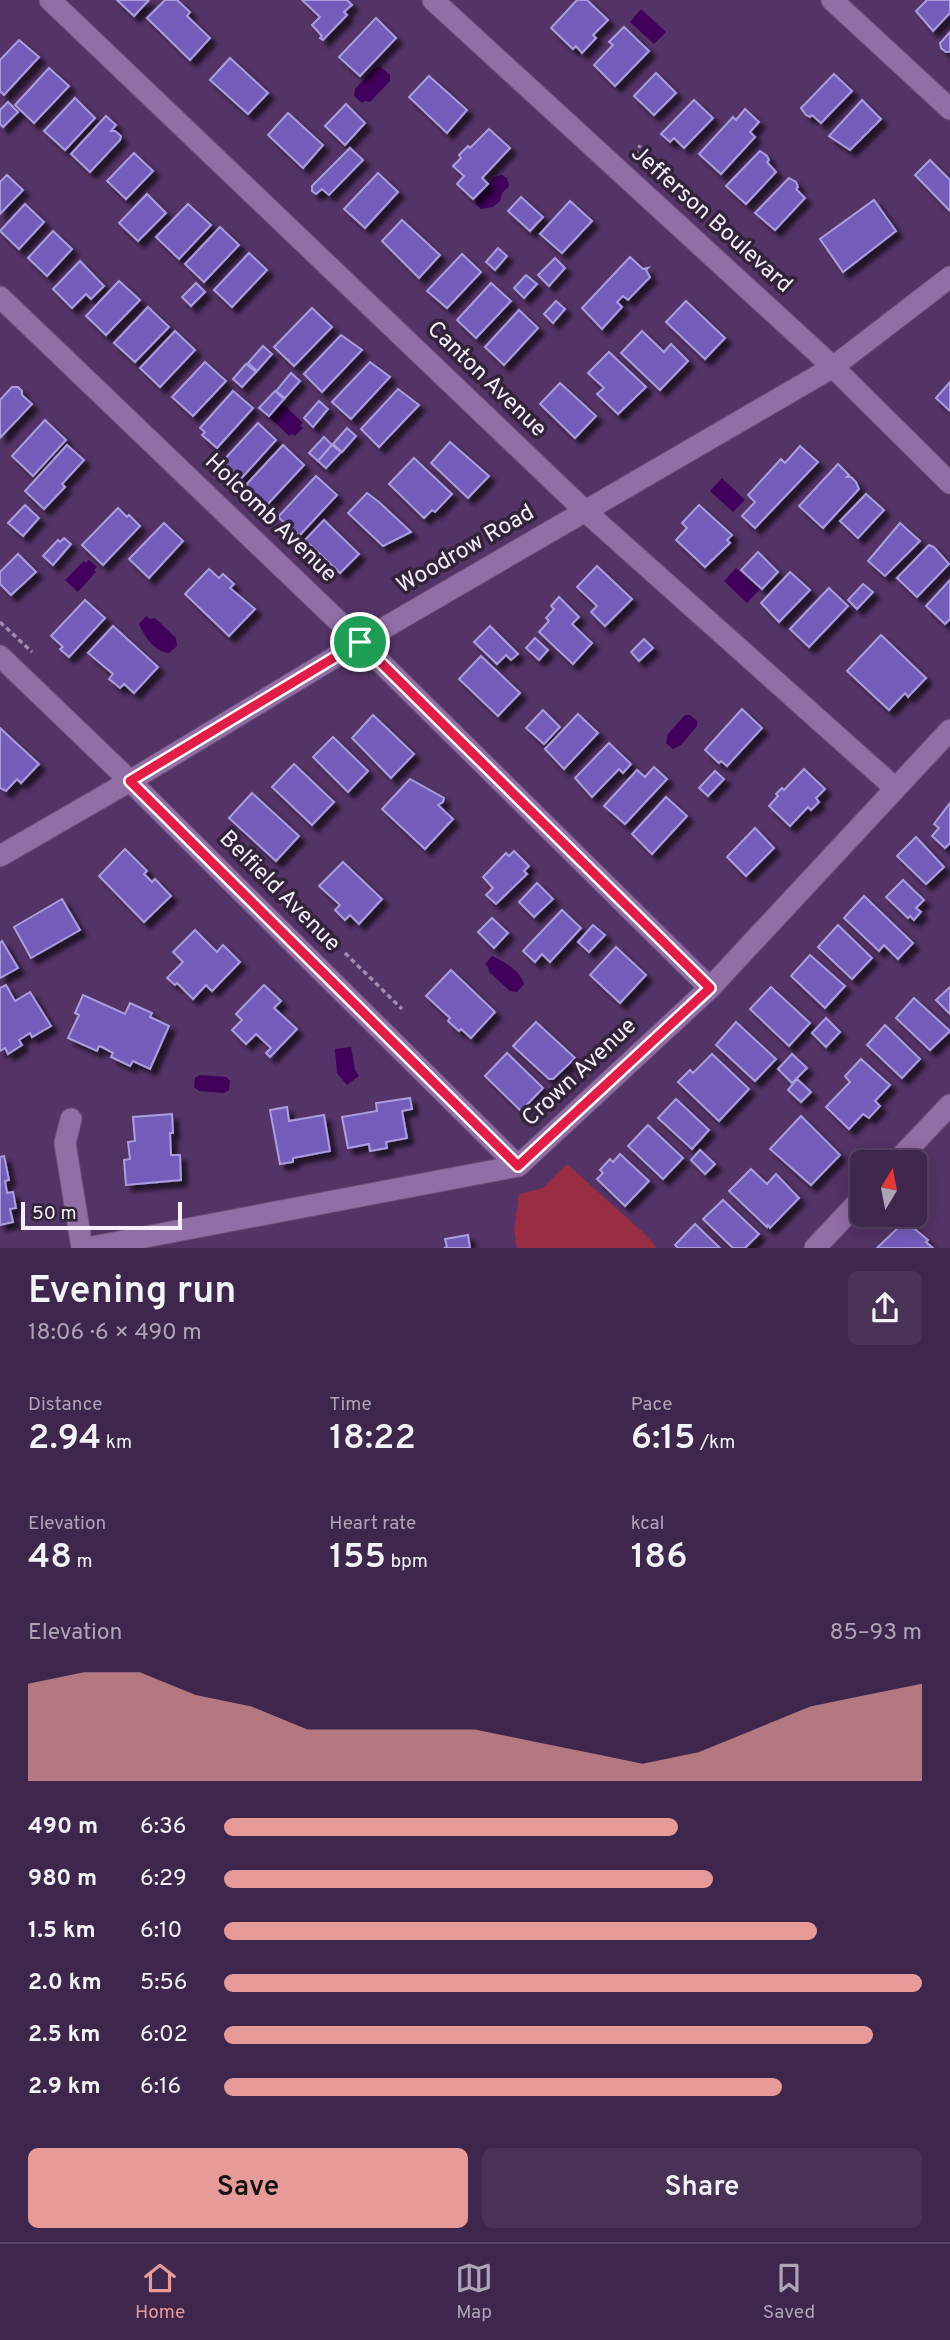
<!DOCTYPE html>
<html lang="en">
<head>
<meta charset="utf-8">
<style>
	body { margin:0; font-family:Overpass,sans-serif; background:#4a3256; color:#f1f3f6; height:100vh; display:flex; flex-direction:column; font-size:26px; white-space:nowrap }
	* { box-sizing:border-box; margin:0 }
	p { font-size:23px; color:#ada5b5 }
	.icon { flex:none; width:38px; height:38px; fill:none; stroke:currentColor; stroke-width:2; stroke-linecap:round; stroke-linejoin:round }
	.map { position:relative; height:1248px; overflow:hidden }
	.side { display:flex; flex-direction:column; background:#3f264c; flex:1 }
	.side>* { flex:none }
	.needle { width:46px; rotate:10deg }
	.fabs { position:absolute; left:850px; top:1150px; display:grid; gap:14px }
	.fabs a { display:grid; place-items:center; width:77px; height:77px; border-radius:10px; background:#3f264c; box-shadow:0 4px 18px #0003,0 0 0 2px #584364; font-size:35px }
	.scale { position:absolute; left:21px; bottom:18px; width:161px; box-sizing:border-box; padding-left:7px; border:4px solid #f6eefb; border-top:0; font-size:19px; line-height:24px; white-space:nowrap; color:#f6eefb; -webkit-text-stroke:5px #32233a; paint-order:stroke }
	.pin { position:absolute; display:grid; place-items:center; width:60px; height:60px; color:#fff; margin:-30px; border:4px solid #fff; border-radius:50%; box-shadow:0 2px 7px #0007 }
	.round { display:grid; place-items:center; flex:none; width:74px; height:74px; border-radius:10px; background:#4a3256 }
	.overview { display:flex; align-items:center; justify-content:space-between; height:119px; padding:0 28px }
	h1 { font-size:38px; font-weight:600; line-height:52px }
	.metrics { display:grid; grid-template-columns:repeat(3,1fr); gap:10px; height:119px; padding:7px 28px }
	.metrics div { display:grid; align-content:center }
	.metrics b { font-size:35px; font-weight:600 }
	.metrics small { font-size:19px; font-weight:400 }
	.metrics p { font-size:19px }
	.chart { height:196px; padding:14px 28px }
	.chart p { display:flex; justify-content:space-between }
	.chart svg { width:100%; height:126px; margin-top:7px; fill:#e69b98; opacity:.7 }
	.primary-button { display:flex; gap:14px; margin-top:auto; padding:14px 28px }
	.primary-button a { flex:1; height:80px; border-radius:10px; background:#e69b98; color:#111; font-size:28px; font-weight:600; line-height:80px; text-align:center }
	.primary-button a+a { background:#4a3256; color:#f1f3f6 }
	ul { padding:0 28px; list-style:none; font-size:23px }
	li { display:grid; grid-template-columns:112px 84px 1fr; align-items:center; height:52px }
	li i { height:18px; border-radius:9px; background:#e69b98 }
	.tab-bar { display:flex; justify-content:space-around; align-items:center; height:98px; border-top:2px solid #584364; background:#3f264c; font-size:19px; color:#ada5b5 }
	.tab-bar a { display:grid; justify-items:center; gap:4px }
	.tab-bar .selected { color:#e69b98 }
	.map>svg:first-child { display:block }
	.green { fill:#992d43 }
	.water { fill:#41005b }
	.building { fill:#735bba; stroke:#aa9ede; stroke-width:2; filter:url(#shadow) }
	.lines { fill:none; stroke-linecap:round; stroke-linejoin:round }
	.street-casing { stroke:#6a5077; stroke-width:23 }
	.secondary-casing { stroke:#6a5077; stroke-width:23 }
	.path { stroke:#a08bac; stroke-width:3.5; stroke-dasharray:5 3.5; stroke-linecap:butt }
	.street { stroke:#926ea6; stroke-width:21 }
	.secondary { stroke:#926ea6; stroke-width:21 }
	.route-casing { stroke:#fff; stroke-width:14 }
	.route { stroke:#e11d48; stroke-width:9 }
	.labels { text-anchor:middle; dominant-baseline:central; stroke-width:7; stroke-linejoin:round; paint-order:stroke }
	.street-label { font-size:23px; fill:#f6eefb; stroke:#32233a }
</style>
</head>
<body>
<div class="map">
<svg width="950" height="1248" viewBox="0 0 950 1248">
	<defs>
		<filter id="shadow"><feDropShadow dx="6" dy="6" stdDeviation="2" flood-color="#0009"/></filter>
	</defs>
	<rect width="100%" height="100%" fill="#543366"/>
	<path class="green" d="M567,1164L647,1236L657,1248H517L514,1230L519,1194L543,1188Z"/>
	<g class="water">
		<path d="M641,9L666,32L654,44L630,22Z"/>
		<path d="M376,67H381L390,75V81L370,102L365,101L362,103L354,96L355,89Z"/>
		<path d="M502,175L507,178L509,186L502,193L500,201L493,207L481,209L476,204C476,196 489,184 494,177Z"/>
		<path d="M278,399L303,423L300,425L303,428L295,436L292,434L289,436L265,413Z"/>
		<path d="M722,478L745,500L733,512L710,491Z"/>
		<path d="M89,560L97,567L94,570L96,572L78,592L65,580L84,561L86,563Z"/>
		<path d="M736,568L760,589L747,603L724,581Z"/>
		<path d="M146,616L150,619L155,618L176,638L177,646L169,653C154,652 144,635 139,624Z"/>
		<path d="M685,715H690L697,721V726L681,745L673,749L666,743L668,734Z"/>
		<path d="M492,956C503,961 520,970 524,984L517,992L510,991L489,972L488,967L485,964Z"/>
		<path d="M351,1047L355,1070L359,1076L347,1085L337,1073L335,1049Z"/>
		<path d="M200,1075L226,1077L230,1081L229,1090L224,1093L199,1091L194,1087L195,1078Z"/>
	</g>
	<g class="building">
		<path d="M117,0H149L134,16Z"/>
		<path d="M165,0H177L190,12L187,16L210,38L190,60L147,18Z"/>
		<path d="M302,0H347L352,5L344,12L347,15L323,40L320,38L322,36L312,25L320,17Z"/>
		<path d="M577,0H587L608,20L593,35L596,38L582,53L576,46L573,49L551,28Z"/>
		<path d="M927,0H950V13L933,31L916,11Z"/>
		<path d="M376,18L396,38L360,76L339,57Z"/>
		<path d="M624,27L649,51L615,86L594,65L613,45L609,42Z"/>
		<path d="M950,32V52H946L941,48L940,43Z"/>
		<path d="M19,40L39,57L4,95L0,91V60Z"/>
		<path d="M230,58L268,93L248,114L210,80Z"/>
		<path d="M49,68L69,86L34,123L15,105Z"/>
		<path d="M656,73L676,93L654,115L634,96Z"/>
		<path d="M834,74L852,91L821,123L812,115L810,117L806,115L801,108Z"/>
		<path d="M429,76L467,110L447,133L409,97Z"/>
		<path d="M75,98L95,118L65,150L44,131Z"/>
		<path d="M694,100L713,118L684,148L674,138L670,142L661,134Z"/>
		<path d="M862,100L881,119L850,150L829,136Z"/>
		<path d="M8,102L18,112L3,127L0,124V110Z"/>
		<path d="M346,104L365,123L345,145L325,126Z"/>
		<path d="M745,109L759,122L750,132L755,137L721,174L699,154L733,117L736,120Z"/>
		<path d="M288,113L323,145L303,168L268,135Z"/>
		<path d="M106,116L116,125L111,131H115L121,136L120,140L90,172L71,154Z"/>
		<path d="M489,129L510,148L482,178L488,184L473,199L457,184L464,176L453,166L461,158L459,155L468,146L470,148Z"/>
		<path d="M350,148L363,160L329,195L322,189L316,194L312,191V186Z"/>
		<path d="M760,151L767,156L769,160L767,162L776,172L746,204L726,186Z"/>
		<path d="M134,153L153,171L126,199L107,181Z"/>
		<path d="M930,160L950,180V211L915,175Z"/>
		<path d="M378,173L398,192L365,228L344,209Z"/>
		<path d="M7,175L23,190L0,214V182Z"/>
		<path d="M789,178L796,182L798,187L796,189L805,198L775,230L755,213Z"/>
		<path d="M147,194L166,213L138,241L119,223Z"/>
		<path d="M521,197L543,217L530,231L508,211Z"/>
		<path d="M874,200L896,231L843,272L820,239Z"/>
		<path d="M570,201L592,221L562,253L540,234Z"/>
		<path d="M25,204L44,222L19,249L0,231Z"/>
		<path d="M188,204L211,225L179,259L156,237Z"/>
		<path d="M402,220L440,255L419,278L382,241Z"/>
		<path d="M220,227L239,245L204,282L185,264Z"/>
		<path d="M53,231L72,249L47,276L28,258Z"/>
		<path d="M498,248L507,256L495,270L486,262Z"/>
		<path d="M249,253L267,270L232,307L214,290Z"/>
		<path d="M462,254L481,272L447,308L427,291Z"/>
		<path d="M630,257L643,269L648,268L646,270L650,277L628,300L623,296L617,302L622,307L602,329L582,308Z"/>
		<path d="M555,258L565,268L549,286L538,275Z"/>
		<path d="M80,261L104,286L91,299L86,294L72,308L53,289Z"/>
		<path d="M526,275L537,284L524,298L514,288Z"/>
		<path d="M119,281L140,300L106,335L86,316Z"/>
		<path d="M196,283L205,292L191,306L182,297Z"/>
		<path d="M491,283L511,301L476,338L457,320Z"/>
		<path d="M556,301L565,309L553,323L544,314Z"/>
		<path d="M686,301L725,338L705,359L666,322Z"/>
		<path d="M148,307L169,327L135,362L114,343Z"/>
		<path d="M312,308L332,327L294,366L274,347Z"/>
		<path d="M519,310L538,328L504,365L485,347Z"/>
		<path d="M175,331L195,350L160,387L140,368Z"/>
		<path d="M642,331L664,352L671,344L688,361L660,390L621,353Z"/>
		<path d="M341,335L362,350L322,392L304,374Z"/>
		<path d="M263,346L272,354L257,371L248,363Z"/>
		<path d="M609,352L646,387L618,414L597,394L604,388L588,373Z"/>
		<path d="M205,362L226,381L193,416L172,397Z"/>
		<path d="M370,362L390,377L351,419L332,402Z"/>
		<path d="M246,364L256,372L242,387L233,379Z"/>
		<path d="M291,373L300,381L285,398L276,391Z"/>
		<path d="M950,382V411L936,398Z"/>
		<path d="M560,383L596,416L575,438L540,404Z"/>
		<path d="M12,387H18L22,391V395L32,404L0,438V400Z"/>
		<path d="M398,389L419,405L379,447L361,429Z"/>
		<path d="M233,391L253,408L217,448L202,435L205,432L200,428Z"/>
		<path d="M275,391L284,399L269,416L259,408Z"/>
		<path d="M319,401L328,409L313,427L304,418Z"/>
		<path d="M45,420L66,440L33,476L12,456Z"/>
		<path d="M258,423L276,440L238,482L230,475L233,472L222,462Z"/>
		<path d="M347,428L356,436L342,452L333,444Z"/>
		<path d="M324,437L332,445L318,461L309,453Z"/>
		<path d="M450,442L489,476L468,498L431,463Z"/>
		<path d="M67,445L84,460L62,484L65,487L44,509L25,491Z"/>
		<path d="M283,445L304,465L266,506L245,486Z"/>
		<path d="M332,445L341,452L326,468L318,461Z"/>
		<path d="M800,446L818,462L755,528L742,516L755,502L748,495L781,459L785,463Z"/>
		<path d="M414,458L452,494L435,512L432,510L424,518L389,484Z"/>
		<path d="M838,464L849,475L847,477H851L856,482L859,489L823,528L799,506Z"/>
		<path d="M316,476L337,495L299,536L278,517Z"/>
		<path d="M367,493L379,502L411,532L383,546L348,513Z"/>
		<path d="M866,494L884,510L858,538L840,521Z"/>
		<path d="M25,505L39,518L23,536L8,523Z"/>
		<path d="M699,505L732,535L727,540L730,543L705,567L676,540L687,528L682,523Z"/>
		<path d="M118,508L127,517L129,515L140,526L103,565L82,545Z"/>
		<path d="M324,520L359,554L340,573L305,540Z"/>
		<path d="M164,523L183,541L149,578L129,559Z"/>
		<path d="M900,523L920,541L885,576L868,561Z"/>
		<path d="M64,538L71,544L53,565L43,556L58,540L60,542Z"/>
		<path d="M929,545L934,547L949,564L917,597L897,578Z"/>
		<path d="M758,552L778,572L762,589L741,570Z"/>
		<path d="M18,554L36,572L11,595L0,584V572Z"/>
		<path d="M597,566L632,599L605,626L591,612L597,606L577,587Z"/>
		<path d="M209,569L219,578L223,574L234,584L230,588L255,609L229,636L185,594Z"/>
		<path d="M790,572L810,590L779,622L761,603Z"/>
		<path d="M950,580V619L945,624L926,606Z"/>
		<path d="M863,584L873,592L857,609L848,600Z"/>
		<path d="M829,588L848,606L809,647L790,629Z"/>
		<path d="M559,597L579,617L572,624L592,643L573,664L539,632L549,621L546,618L554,609L551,606Z"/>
		<path d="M85,600L105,618L69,657L60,649L63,647L51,636Z"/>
		<path d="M113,626L158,667L134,693L124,684L120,688L109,679L113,674L88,653Z"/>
		<path d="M490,626L518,654L511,660L506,655L497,664L474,642Z"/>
		<path d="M881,635L926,678L908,697L905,693L889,710L847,671Z"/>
		<path d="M535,638L548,650L539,660L526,648Z"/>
		<path d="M644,639L653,648L639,661L631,652Z"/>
		<path d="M481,656L520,693L498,716L459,679Z"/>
		<path d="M742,709L762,728L727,766L721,761L719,763L705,750Z"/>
		<path d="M543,710L560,727L544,744L526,728Z"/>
		<path d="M578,714L598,733L564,769L545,749Z"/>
		<path d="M373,715L414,754L391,778L352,738Z"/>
		<path d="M0,728L39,764L21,783L17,779L6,791L0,788Z"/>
		<path d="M333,737L368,771L348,792L313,757Z"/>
		<path d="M609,743L631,764L623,773L619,769L592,797L575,778Z"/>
		<path d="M294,764L334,802L312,825L272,787Z"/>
		<path d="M654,767L667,779L625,824L604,806L637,770L645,777Z"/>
		<path d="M804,769L825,789L816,798L819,802L811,810L808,807L790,826L769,806L778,796L776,794L782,788L784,790Z"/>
		<path d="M715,771L724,779L708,796L699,788Z"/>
		<path d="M410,779L444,798L443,802L438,805L453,819L425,849L382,809Z"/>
		<path d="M252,793L299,836L276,861L229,818Z"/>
		<path d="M666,797L687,816L652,854L632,834Z"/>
		<path d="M950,803V843L945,848L932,836L939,828L934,824Z"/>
		<path d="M755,828L774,848L746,876L727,857Z"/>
		<path d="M916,837L944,867L926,884L897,856Z"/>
		<path d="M125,849L147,871L144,874L152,882L155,879L171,896L144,922L99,876Z"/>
		<path d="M514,851L529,866L524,871L527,874L496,904L486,895L493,888L483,877L506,853L509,856Z"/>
		<path d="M343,862L382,899L359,924L350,915L345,920L335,910L340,905L319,886Z"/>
		<path d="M903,880L924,900L916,908L921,912L914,920L910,916L908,918L886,897Z"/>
		<path d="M537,883L553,899L534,917L519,902Z"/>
		<path d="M864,896L913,943L898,959L884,945L879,951L844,918Z"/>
		<path d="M62,899L80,930L31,958L14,927Z"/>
		<path d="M562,910L581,928L550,962L542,954L535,962L523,951Z"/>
		<path d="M492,918L508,933L494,948L478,932Z"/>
		<path d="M593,925L605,935L589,952L578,942Z"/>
		<path d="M838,925L872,958L852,979L818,947Z"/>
		<path d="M195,930L217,952L223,945L240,962L212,991L206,985L193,999L177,983L175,985L167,978L183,962L173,952Z"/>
		<path d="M2,941L18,968L0,978V943Z"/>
		<path d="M616,947L646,975L620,1003L590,975Z"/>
		<path d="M810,955L845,986L825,1008L791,976Z"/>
		<path d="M451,970L495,1012L471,1038L461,1029L459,1031L448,1021L450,1018L426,996Z"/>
		<path d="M6,985L15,1001L30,992L51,1026L32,1037L30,1033L19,1040L22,1045L8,1054L5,1048L0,1051V988Z"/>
		<path d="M264,985L281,1001L274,1008L297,1029L270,1057L266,1053L271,1048L256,1034L246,1044L232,1030L242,1020L236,1014Z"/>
		<path d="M771,987L810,1023L789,1046L750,1009Z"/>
		<path d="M950,987V1014L936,1000Z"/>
		<path d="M83,995L125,1014L130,1003L152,1013L150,1017L169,1026L150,1069L133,1061L130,1066L111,1057L113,1053L102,1047L99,1046L97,1051L68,1038L79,1015L75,1013Z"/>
		<path d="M914,998L950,1031L930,1050L896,1018Z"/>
		<path d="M826,1018L840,1032L826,1047L812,1033Z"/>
		<path d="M536,1022L575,1058L553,1079H549L513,1046Z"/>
		<path d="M736,1022L776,1059L755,1081L716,1045Z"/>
		<path d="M885,1025L920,1059L902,1078L867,1045Z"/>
		<path d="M507,1053L543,1088L521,1111L485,1076Z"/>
		<path d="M712,1054L749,1089L719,1121L678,1082L690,1070L693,1073Z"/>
		<path d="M792,1054L807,1068L792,1083L778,1069Z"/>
		<path d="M861,1059L890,1085L875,1101L880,1106L869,1118L863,1114L849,1129L826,1107L850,1082L845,1076Z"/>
		<path d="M797,1079L811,1092L801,1102L788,1090Z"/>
		<path d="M410,1098L412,1109L402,1111L407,1138L386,1142L387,1148L370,1151L369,1144L348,1148L342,1117L377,1111L376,1103Z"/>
		<path d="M676,1099L709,1130L692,1149L658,1118Z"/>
		<path d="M287,1107L289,1121L324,1115L330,1151L293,1158V1162L280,1164L270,1110Z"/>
		<path d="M172,1114L173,1133H170L171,1155H180L181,1180L126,1185L124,1160L130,1159L128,1142L135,1141L133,1117Z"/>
		<path d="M801,1116L840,1155L811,1185L770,1149Z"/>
		<path d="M648,1125L683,1158L663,1179L628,1146Z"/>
		<path d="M700,1150L715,1164L705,1174L691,1160Z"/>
		<path d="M620,1154L649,1181L625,1206L597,1179L603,1173L600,1170L610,1159L613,1162Z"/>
		<path d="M4,1156L9,1180L5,1181L7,1193L13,1192L16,1208L10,1209L13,1222L0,1225V1157Z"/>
		<path d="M751,1169L767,1184L776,1174L799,1198L770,1228L768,1225L767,1227L729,1191Z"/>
		<path d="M723,1200L759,1234L745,1248H733L703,1219Z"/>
		<path d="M905,1221L928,1240L926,1242L933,1248H877Z"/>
		<path d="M695,1224L720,1248H678L675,1245Z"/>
		<path d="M468,1235L470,1248H444L447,1247L445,1239Z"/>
	</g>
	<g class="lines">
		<defs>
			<g id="street">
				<path d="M50,0L585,511L895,788"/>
				<path d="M433,0L833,367L950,483"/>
				<path d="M832,0L950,109"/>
				<path d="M0,297L360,642L710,988"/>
				<path d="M0,656L130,781L518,1166"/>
				<path d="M71,1119L65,1143L82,1248"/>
				<path d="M896,1162L950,1105"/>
				<path d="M87,1248L518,1166L710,988L950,730"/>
				<path d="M815,1248L863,1197"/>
			</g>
			<path id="secondary" d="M0,856L130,781L360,642L833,367L950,277"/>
		</defs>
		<use href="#street" class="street-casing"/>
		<use href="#secondary" class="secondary-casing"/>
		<g class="path">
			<path d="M636,156L640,145"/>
			<path d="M0,622L32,652"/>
			<path d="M345,953L402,1009"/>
		</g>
		<use href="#street" class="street"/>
		<use href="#secondary" class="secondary"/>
	</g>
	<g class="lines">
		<defs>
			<path id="route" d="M360,642L710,988L518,1166L130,781Z"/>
		</defs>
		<use href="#route" class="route-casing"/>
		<use href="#route" class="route"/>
	</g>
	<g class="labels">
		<g class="street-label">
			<text transform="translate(711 220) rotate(42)">Jefferson Boulevard</text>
			<text transform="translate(486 380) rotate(44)">Canton Avenue</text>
			<text transform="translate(270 519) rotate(44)">Holcomb Avenue</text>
			<text transform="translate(466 550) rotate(-30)">Woodrow Road</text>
			<text transform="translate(279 892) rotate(45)">Belfield Avenue</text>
			<text transform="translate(580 1073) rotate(-43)">Crown Avenue</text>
		</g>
	</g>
</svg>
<div class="fabs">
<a><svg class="needle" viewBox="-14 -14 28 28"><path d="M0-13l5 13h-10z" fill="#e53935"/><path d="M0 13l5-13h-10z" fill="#ada5b5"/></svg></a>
</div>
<div class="scale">50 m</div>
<div class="pin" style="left:360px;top:642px;background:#1e9e55"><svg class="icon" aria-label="arrive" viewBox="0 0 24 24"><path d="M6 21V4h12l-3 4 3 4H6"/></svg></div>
</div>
<section class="side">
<div class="overview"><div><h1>Evening run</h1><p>18:06 · 6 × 490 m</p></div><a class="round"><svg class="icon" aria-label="share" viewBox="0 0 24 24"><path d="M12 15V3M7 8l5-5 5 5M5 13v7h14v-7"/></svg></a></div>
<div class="metrics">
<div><p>Distance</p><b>2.94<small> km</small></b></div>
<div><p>Time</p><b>18:22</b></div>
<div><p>Pace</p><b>6:15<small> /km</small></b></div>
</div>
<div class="metrics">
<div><p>Elevation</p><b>48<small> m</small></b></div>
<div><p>Heart rate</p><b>155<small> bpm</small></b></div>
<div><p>kcal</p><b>186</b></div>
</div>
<div class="chart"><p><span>Elevation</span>85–93 m</p>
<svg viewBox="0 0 160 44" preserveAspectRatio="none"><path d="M0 44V10L10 6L20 6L30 14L40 18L50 26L60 26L70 26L80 26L90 30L100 34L110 38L120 34L130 26L140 18L150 14L160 10V44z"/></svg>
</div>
<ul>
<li><b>490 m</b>6:36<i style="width:65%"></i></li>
<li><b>980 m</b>6:29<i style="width:70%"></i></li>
<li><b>1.5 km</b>6:10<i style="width:85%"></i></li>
<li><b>2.0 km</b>5:56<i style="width:100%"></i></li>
<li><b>2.5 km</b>6:02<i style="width:93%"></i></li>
<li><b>2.9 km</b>6:16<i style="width:80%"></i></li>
</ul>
<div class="primary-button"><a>Save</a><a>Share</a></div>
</section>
<nav class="tab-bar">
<a class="selected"><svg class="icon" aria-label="home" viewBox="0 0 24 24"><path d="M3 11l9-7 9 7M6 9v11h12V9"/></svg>Home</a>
<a><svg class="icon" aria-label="map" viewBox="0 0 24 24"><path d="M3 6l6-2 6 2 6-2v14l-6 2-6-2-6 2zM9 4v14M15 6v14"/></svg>Map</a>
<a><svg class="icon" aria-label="saved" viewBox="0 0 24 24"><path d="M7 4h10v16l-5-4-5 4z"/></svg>Saved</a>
</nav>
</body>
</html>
